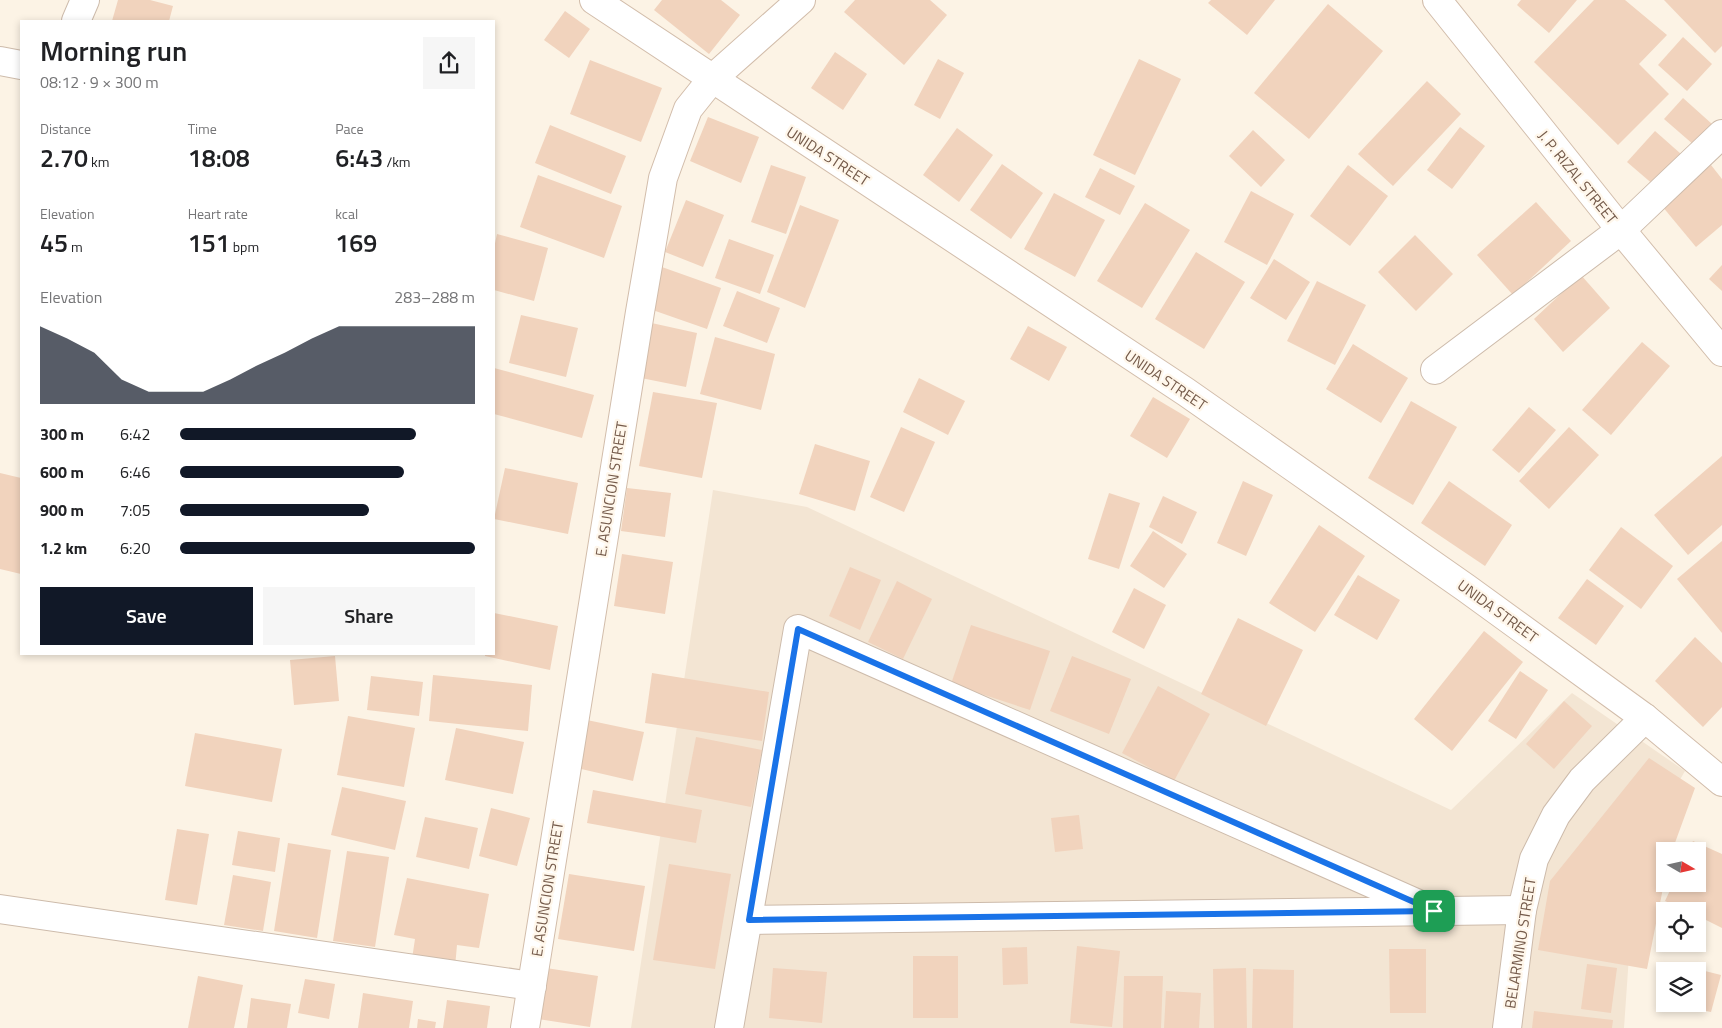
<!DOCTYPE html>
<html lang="en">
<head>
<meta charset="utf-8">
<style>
	body { margin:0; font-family:"Titillium Web",sans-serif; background:#f6f6f6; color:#202124; height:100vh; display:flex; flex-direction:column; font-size:19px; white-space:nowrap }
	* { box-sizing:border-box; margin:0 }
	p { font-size:16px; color:#757577 }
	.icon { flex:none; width:28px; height:28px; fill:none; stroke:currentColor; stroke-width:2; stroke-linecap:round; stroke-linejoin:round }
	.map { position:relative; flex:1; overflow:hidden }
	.panel { position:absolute; left:20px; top:20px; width:475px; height:635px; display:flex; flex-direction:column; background:#fff; border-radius:0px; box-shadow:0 2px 8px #0003 }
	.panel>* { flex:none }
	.needle { width:32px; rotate:99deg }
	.fabs { position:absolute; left:1656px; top:842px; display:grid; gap:10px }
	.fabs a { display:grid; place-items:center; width:50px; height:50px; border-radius:0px; background:#fff; box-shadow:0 2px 8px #0003; font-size:25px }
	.pin { position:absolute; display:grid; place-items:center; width:42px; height:42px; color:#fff; margin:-21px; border-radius:10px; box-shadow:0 2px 8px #0006 }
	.round { display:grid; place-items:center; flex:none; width:52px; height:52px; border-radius:0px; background:#f6f6f6 }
	.headline { display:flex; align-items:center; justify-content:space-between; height:85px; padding:0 20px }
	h1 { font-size:28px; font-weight:600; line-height:38px }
	.stats { display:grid; grid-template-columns:repeat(3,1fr); gap:8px; height:85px; padding:5px 20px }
	.stats div { display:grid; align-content:center }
	.stats b { font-size:25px; font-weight:600 }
	.stats small { font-size:14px; font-weight:400 }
	.stats p { font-size:14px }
	.chart { height:140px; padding:10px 20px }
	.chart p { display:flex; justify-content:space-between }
	.chart svg { width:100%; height:90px; margin-top:5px; fill:#111827; opacity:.7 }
	.action { display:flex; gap:10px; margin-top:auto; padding:10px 20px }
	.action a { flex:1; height:58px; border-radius:0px; background:#111827; color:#fff; font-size:20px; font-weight:600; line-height:58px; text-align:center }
	.action a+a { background:#f6f6f6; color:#202124 }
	ul { padding:0 20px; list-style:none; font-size:16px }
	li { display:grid; grid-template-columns:80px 60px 1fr; align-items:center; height:38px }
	li i { height:12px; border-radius:6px; background:#111827 }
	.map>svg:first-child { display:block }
	.residential { fill:#f3e5d3 }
	.building { fill:#f1d3bd }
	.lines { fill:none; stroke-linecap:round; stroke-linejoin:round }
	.street-casing { stroke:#cdbbab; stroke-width:30 }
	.secondary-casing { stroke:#d2bdab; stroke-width:30 }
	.street { stroke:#fff; stroke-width:28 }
	.secondary { stroke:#fff; stroke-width:28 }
	.route-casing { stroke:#fff; stroke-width:10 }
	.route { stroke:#1a73e8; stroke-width:6 }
	.labels { text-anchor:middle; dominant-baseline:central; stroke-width:4.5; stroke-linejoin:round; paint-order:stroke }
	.street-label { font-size:15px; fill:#745a4a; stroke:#fff7eb }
</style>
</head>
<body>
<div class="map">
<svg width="1722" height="1028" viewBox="0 0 1722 1028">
	<rect width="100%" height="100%" fill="#fcf3e5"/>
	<path class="residential" d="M713,490L807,507L1451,810L1572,693L1685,771L1636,855L1624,1028H631Z"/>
	<g class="building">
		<path d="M118,0H150L173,6L169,21H112Z"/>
		<path d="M662,0H721L740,15L709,54L654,10Z"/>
		<path d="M855,0H930L947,15L904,65L844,12Z"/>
		<path d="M1211,0H1275L1247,35L1208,3Z"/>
		<path d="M1521,0H1577L1549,33L1517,5Z"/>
		<path d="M1594,0H1625L1667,35L1639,64L1669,94L1618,145L1534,62Z"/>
		<path d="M1664,0H1722V46L1715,53Z"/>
		<path d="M1328,4L1383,51L1309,139L1254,93Z"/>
		<path d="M565,11L590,29L569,58L544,40Z"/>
		<path d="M1683,37L1712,64L1687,91L1658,65Z"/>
		<path d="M835,52L867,74L843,110L811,88Z"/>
		<path d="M938,59L964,73L940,119L914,105Z"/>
		<path d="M1139,59L1181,79L1135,175L1093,155Z"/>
		<path d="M590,60L662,88L641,142L570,114Z"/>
		<path d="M1427,81L1461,114L1393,186L1358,154Z"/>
		<path d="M1683,98L1712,124L1694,145L1664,119Z"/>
		<path d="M708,117L759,137L741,183L690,161Z"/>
		<path d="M550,125L626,156L611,194L535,163Z"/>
		<path d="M1460,127L1485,146L1452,189L1427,170Z"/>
		<path d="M957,128L993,155L959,202L923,175Z"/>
		<path d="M1253,130L1285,160L1261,187L1229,156Z"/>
		<path d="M1655,131L1681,154L1655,186L1627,162Z"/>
		<path d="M1002,164L1043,193L1011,239L970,210Z"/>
		<path d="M771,165L806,177L786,234L751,222Z"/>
		<path d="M1348,165L1388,196L1350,246L1310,216Z"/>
		<path d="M1711,165L1722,179V225L1696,247L1662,206Z"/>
		<path d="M1100,168L1135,186L1120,215L1085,197Z"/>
		<path d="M538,175L622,206L604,258L520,227Z"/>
		<path d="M1251,191L1294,214L1267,265L1224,242Z"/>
		<path d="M1054,193L1105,220L1075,277L1024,249Z"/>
		<path d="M686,200L724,215L703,267L665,252Z"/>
		<path d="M1536,202L1571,241L1513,295L1477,255Z"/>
		<path d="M1145,203L1190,230L1142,308L1097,281Z"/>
		<path d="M800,205L839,220L805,308L767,292Z"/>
		<path d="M497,234L548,248L534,301L494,290V248Z"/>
		<path d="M1415,235L1453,274L1416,311L1378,272Z"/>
		<path d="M729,239L774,255L760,294L715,278Z"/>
		<path d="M1196,252L1245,282L1204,349L1155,319Z"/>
		<path d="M1274,259L1310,282L1286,320L1250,298Z"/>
		<path d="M1722,265V291L1709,279Z"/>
		<path d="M659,266L721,288L707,329L644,307Z"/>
		<path d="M1581,275L1610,308L1563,352L1534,319Z"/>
		<path d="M1317,281L1366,305L1335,365L1287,341Z"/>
		<path d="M737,291L780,308L767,343L723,326Z"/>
		<path d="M521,315L578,328L566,377L509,363Z"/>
		<path d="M647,322L697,333L686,387L636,377Z"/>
		<path d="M1028,326L1067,347L1049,381L1010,359Z"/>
		<path d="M715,337L775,354L761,410L700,394Z"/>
		<path d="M1642,342L1670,366L1611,435L1582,410Z"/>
		<path d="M1353,344L1408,378L1381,423L1326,389Z"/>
		<path d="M494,368L594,395L582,438L494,414Z"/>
		<path d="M919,378L965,401L948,435L903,412Z"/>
		<path d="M653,392L717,403L702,478L639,466Z"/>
		<path d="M1153,397L1190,419L1167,458L1130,436Z"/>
		<path d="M1411,401L1457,427L1413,505L1368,478Z"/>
		<path d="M1529,407L1556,430L1519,473L1492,450Z"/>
		<path d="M901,427L935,442L904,512L870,497Z"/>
		<path d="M1569,427L1599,455L1549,509L1519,481Z"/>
		<path d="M815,444L870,461L855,511L799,494Z"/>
		<path d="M1722,456V525L1688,555L1654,515Z"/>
		<path d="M505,468L578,483L568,534L494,519Z"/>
		<path d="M0,473L21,478V574L0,569Z"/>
		<path d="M1243,481L1273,495L1246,556L1217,543Z"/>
		<path d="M1449,481L1512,525L1485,566L1421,523Z"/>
		<path d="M627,488L671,493L665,537L621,531Z"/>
		<path d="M1109,493L1140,503L1119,569L1088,559Z"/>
		<path d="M1163,496L1197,512L1182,544L1149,527Z"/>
		<path d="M1319,525L1365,556L1315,632L1269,603Z"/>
		<path d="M1621,527L1673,566L1641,609L1589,570Z"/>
		<path d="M1153,531L1187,554L1164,588L1130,566Z"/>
		<path d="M1722,541V633L1677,579Z"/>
		<path d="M622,554L673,562L665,614L614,606Z"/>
		<path d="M850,567L881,580L860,630L829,616Z"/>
		<path d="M1358,575L1400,600L1377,640L1334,615Z"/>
		<path d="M1587,579L1624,606L1596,645L1558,618Z"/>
		<path d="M897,581L932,599L903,659L868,642Z"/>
		<path d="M1134,588L1166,605L1144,649L1112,632Z"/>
		<path d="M494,613L558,626L550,670L485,656V654H494Z"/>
		<path d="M1238,618L1303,650L1266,726L1201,694Z"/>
		<path d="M971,625L1050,651L1030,710L951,684Z"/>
		<path d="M1484,631L1523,662L1452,751L1414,719Z"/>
		<path d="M1695,637L1722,663V707L1703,727L1655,681Z"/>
		<path d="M335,656L339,701L294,705L290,660Z"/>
		<path d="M1072,656L1131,679L1109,734L1050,711Z"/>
		<path d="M1520,671L1548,690L1516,739L1488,721Z"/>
		<path d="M652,673L769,692L762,741L645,723Z"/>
		<path d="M433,675L532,685L528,731L429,721Z"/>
		<path d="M371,676L423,682L419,716L367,710Z"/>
		<path d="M1158,686L1210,714L1174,781L1122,753Z"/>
		<path d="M1564,701L1592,726L1554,769L1526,744Z"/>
		<path d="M348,716L415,728L404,787L337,775Z"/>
		<path d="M587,720L644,732L633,781L577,768Z"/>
		<path d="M456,728L524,742L513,794L445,780Z"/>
		<path d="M195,733L282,749L272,802L185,786Z"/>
		<path d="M696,737L762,750L751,807L685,794Z"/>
		<path d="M1649,758L1695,788L1672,851H1665V878L1647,969L1538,950L1550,881Z"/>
		<path d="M342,787L406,801L395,850L331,835Z"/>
		<path d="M593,790L702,810L696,843L587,823Z"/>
		<path d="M491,808L530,818L517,866L479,856Z"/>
		<path d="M1079,815L1083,849L1055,852L1051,818Z"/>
		<path d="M425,817L478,828L469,869L416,857Z"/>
		<path d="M177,829L209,834L197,905L165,900Z"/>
		<path d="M238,831L280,838L275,872L232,865Z"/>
		<path d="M1693,841L1722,854V928L1698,916V911H1687L1665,901L1673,884H1698V851H1688Z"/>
		<path d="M288,843L331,850L317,938L274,931Z"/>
		<path d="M347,851L389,857L375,947L333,941Z"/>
		<path d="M669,864L731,874L715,969L653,960Z"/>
		<path d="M569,874L645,886L634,951L558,939Z"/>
		<path d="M233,875L271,882L263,931L224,925Z"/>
		<path d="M407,878L489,894L479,948L457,945L455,967L412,959L415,939L394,935Z"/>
		<path d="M1077,946L1120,951L1112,1027L1070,1023Z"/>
		<path d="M1027,947L1028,984L1003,985L1002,948Z"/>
		<path d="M1389,949H1426V1013H1390Z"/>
		<rect x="913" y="956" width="45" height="62"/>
		<path d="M1587,964L1617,968L1611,1013L1581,1009Z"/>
		<path d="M546,968L598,976L590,1027L538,1019Z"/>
		<path d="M773,968L827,972L822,1023L769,1018Z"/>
		<path d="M1246,968L1247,1028H1214L1213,969Z"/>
		<path d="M1253,969L1294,970L1293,1028H1252Z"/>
		<path d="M1697,969L1721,975L1711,1012L1687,1007L1688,1004H1698Z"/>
		<path d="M198,976L243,985L234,1028H188Z"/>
		<path d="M1124,976H1163L1161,1028H1123Z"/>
		<path d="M305,979L335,984L329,1019L298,1013Z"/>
		<path d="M1166,991L1201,993L1199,1028H1164Z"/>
		<path d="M363,993L413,1001L409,1028H358Z"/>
		<path d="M251,998L291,1004L287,1028H247Z"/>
		<path d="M447,1000L490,1006L487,1028H443Z"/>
		<path d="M1534,1011L1613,1020L1612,1028H1532Z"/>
		<path d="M418,1019L436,1022L435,1028H417Z"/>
	</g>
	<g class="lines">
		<defs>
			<g id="street">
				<path d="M76,21L85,0"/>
				<path d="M0,61L21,65"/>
				<path d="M1435,370L1621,230L1722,134"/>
				<path d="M0,909L532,986"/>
				<path d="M749,920L1522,910"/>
				<path d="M729,1028L798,629L1434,911"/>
				<path d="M1507,1028L1522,910L1534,859L1556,815L1582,780L1645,718"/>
			</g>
			<g id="secondary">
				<path d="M594,0L1186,392L1466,588L1645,718L1722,782"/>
				<path d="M1437,0L1621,230L1722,352"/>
				<path d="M525,1028L640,312L663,178L688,109L712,79L801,0"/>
			</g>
		</defs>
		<use href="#street" class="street-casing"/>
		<use href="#secondary" class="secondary-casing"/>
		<use href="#street" class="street"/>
		<use href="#secondary" class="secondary"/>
	</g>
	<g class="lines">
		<defs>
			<path id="route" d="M798,629L1371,883L1434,911L749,920Z"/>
		</defs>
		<use href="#route" class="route-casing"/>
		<use href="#route" class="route"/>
	</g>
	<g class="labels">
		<g class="street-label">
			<text transform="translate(828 156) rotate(33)">UNIDA STREET</text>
			<text transform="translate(1578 177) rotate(51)">J. P. RIZAL STREET</text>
			<text transform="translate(1166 380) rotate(34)">UNIDA STREET</text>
			<text transform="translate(611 489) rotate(-81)">E. ASUNCION STREET</text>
			<text transform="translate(1498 611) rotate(36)">UNIDA STREET</text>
			<text transform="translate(547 889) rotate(-81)">E. ASUNCION STREET</text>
			<text transform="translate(1520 943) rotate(-81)">BELARMINO STREET</text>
		</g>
	</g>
</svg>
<div class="fabs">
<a><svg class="needle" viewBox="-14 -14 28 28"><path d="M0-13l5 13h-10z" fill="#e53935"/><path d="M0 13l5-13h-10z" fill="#757577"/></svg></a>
<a><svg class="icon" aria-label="locate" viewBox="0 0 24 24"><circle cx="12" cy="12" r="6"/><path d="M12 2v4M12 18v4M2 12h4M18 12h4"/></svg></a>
<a><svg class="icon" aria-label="layers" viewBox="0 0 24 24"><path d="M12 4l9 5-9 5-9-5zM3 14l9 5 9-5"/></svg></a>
</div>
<div class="pin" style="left:1434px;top:911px;background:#1e9e55"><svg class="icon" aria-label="arrive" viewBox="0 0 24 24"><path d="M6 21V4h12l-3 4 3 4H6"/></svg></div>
<section class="panel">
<div class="headline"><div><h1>Morning run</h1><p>08:12 · 9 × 300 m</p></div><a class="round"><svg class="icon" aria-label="share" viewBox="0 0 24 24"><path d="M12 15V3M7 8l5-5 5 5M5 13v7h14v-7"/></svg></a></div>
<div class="stats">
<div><p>Distance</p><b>2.70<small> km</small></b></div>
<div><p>Time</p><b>18:08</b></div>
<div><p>Pace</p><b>6:43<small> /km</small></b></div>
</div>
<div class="stats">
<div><p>Elevation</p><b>45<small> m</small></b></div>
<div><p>Heart rate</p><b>151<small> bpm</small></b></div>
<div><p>kcal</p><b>169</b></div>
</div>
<div class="chart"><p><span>Elevation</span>283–288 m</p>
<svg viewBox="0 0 160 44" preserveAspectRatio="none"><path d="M0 44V6L10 12L20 19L30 32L40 38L50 38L60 38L70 32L80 25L90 19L100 12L110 6L120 6L130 6L140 6L150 6L160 6V44z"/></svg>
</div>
<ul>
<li><b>300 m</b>6:42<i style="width:80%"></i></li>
<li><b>600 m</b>6:46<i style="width:76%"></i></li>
<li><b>900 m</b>7:05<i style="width:64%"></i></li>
<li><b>1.2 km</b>6:20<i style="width:100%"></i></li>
</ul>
<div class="action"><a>Save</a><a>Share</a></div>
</section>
</div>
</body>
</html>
